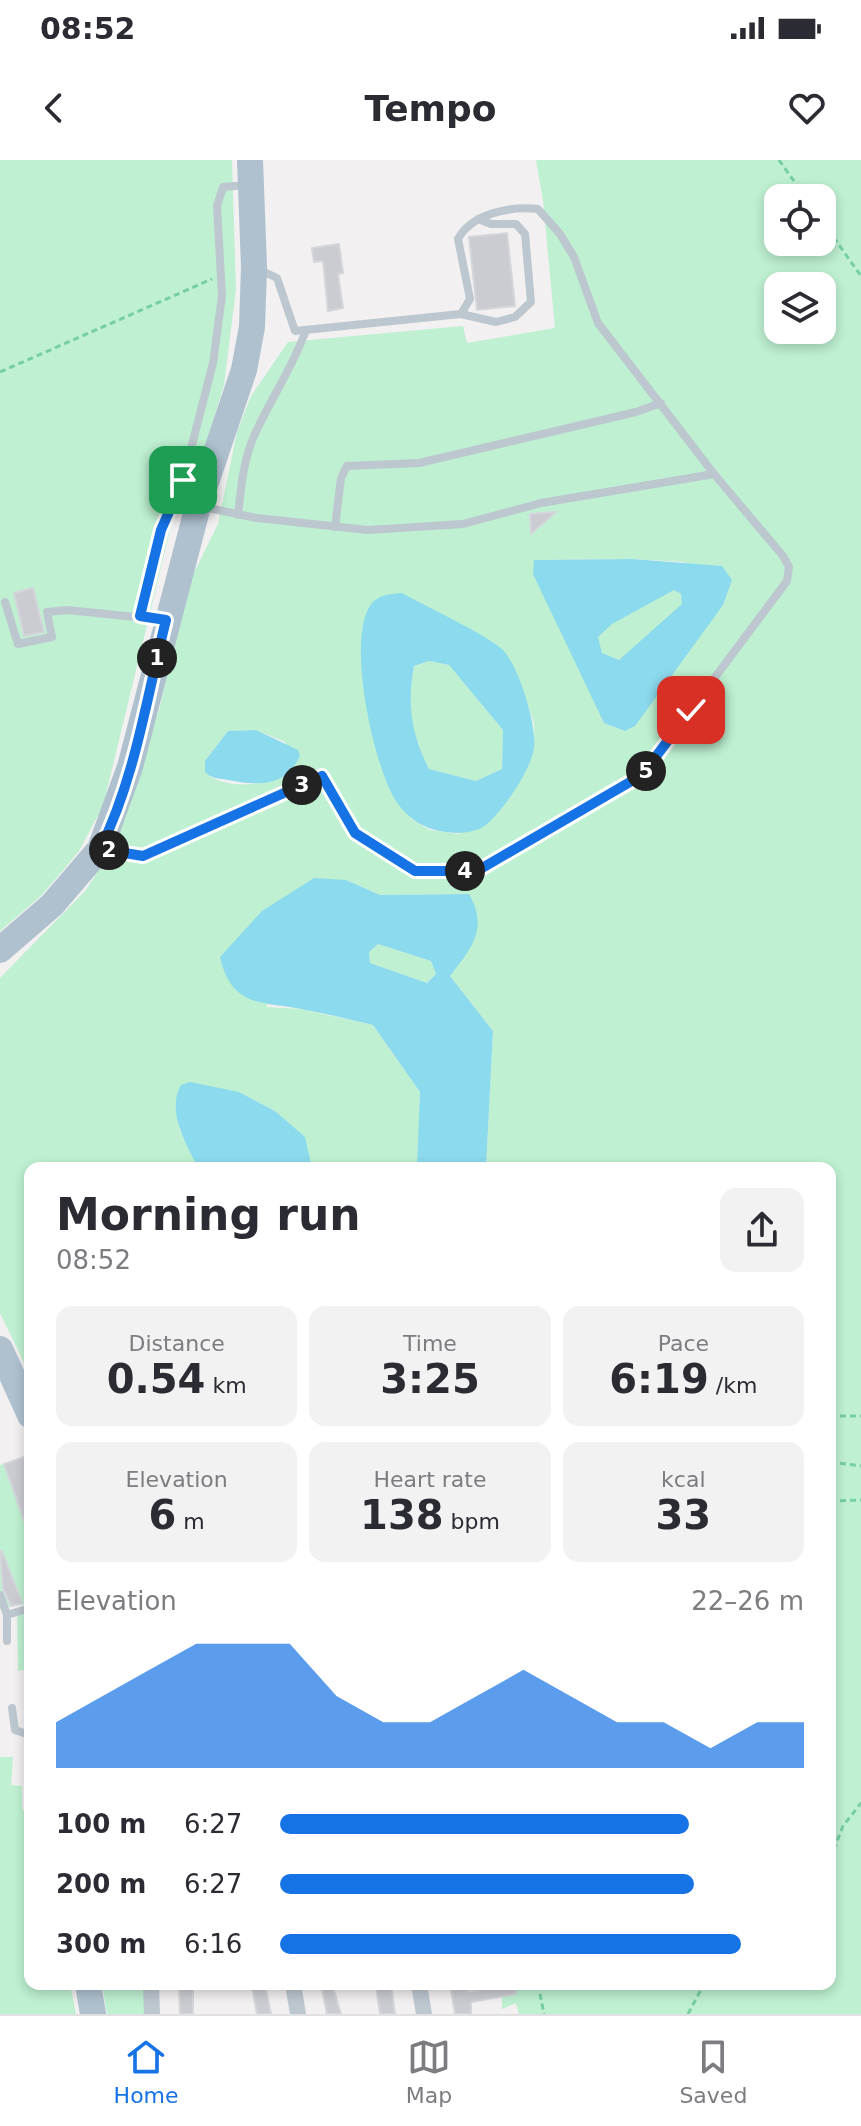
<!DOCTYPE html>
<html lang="en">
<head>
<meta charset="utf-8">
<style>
	body { margin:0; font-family:"DejaVu Sans",sans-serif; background:#f2f2f3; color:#2b2b33; height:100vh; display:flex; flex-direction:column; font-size:30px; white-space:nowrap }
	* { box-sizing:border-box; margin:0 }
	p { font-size:26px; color:#7c7c81 }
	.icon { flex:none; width:44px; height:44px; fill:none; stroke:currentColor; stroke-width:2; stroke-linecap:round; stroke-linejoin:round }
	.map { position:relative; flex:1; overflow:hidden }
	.details { position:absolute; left:24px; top:1002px; width:812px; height:828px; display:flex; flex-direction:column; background:#fff; border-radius:16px; box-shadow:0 4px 12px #0003 }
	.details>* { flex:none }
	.tools { position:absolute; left:764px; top:24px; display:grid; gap:16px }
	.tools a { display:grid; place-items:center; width:72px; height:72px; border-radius:16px; background:#fff; box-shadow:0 4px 12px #0003; font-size:40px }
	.pin { position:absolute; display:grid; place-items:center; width:68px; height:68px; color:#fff; margin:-34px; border-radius:16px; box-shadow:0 4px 12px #0006 }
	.km { position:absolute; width:40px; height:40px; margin:-20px; border-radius:50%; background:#222; color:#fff; font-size:22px; line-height:40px; text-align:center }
	.round { display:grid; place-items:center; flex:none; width:84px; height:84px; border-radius:16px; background:#f2f2f3 }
	.summary { display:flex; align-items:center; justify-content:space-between; height:136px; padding:0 32px }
	h1 { font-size:44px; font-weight:800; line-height:60px }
	.stats { display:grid; grid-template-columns:repeat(3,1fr); gap:12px; height:136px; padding:8px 32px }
	.stats div { display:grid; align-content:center; border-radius:16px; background:#f2f2f3; text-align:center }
	.stats b { font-size:40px; font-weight:800 }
	.stats small { font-size:22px; font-weight:400 }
	.stats p { font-size:22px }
	.chart { height:224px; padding:16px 32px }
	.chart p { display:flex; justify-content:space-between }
	.chart svg { width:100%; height:144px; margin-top:8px; fill:#1673e6; opacity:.7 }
	ul { padding:0 32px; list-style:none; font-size:26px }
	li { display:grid; grid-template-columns:128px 96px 1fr; align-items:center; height:60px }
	li i { height:20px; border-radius:10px; background:#1673e6 }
	.status { display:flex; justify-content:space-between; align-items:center; height:56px; padding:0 40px; background:#fff; direction:ltr }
	.status svg { height:22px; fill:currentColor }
	header { display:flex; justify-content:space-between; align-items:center; height:104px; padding:0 32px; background:#fff; font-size:36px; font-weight:800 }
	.tab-bar { display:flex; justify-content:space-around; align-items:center; height:112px; border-top:2px solid #e1e1e2; background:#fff; font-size:22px; color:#7c7c81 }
	.tab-bar a { display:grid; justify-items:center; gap:4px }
	.tab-bar .active { color:#1673e6 }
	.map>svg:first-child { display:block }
	.green { fill:#bef0d1; fill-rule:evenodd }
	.water { fill:#8bdaed; fill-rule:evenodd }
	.building { fill:#caccd2; stroke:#d4d6db; stroke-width:2 }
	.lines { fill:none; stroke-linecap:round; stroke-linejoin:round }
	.path { stroke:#76cfa2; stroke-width:3; stroke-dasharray:6 4; stroke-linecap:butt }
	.lane { stroke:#bdc7cf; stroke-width:8 }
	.street { stroke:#bdc7cf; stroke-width:16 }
	.primary { stroke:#afc0cf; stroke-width:26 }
	.route-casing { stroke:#fff; stroke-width:16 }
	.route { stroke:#1673e6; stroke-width:10 }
</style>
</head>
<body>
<div class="status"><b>08:52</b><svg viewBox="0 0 49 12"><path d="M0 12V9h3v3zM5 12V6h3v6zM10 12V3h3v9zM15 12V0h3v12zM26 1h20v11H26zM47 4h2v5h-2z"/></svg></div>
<header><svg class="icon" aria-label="back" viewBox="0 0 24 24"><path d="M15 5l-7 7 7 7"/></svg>Tempo<svg class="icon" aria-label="heart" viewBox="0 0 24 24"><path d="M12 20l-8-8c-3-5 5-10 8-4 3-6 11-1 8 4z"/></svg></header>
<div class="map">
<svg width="861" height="1854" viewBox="0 0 861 1854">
	<rect width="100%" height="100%" fill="#f2f0f0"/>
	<g class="green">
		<path d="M0,0H232L236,129L224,225L195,320L172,362L103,646L79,691L42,735L0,771Z"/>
		<path d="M536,0H861V1854H519L516,1843L502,1849V1824H830V1008H486L493,871L450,816L469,734L380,735L346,720L266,847L301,849L373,865L420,932L418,1008H312L275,951L239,932L179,968L198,1008H30V1215L0,1153V818L86,730L116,683L160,547L184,433L218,364L237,272L251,236L288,182L463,166L467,183L555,168L543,41ZM778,38H822V82H778ZM778,126H822V170H778ZM633,399L684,402L723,445L625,571L604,563L534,400ZM402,433L523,530L534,564V589L459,674L430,670L410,658ZM256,570L285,582L293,611C271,625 225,632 205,612V601L228,571Z"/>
		<path d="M674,429L681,434L683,444L619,500L602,493L597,477L612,464Z"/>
		<path d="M429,501L449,505L503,570L502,609L476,621L429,609C410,571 407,548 414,506Z"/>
		<path d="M378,784L431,801L436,814L427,823L370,803L369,792Z"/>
		<path d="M4,1304L30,1377V1443L0,1449V1305Z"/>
		<path d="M30,1451V1509L18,1511L17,1456Z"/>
		<path d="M0,1597H13L11,1625L22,1626V1648L30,1662V1824H70L76,1854H0Z"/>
		<path d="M102,1824H144L145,1854H107Z"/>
	</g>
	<g class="water">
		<path d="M633,399L722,406L732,420L723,445L635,566L625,571L604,563L533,414L534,400ZM674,430L681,434L682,444L619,500L602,493L598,477L612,464Z"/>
		<path d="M402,433C425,446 487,475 503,490C519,507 537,565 534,588C530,612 504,649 486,665C476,673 457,674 445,672C424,669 408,659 396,641C374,608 343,471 374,441C382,434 392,434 402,433ZM429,501L449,505L503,570L502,609L476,621L429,609C411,573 407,545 414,506Z"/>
		<path d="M256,570L298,590L300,596C285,627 259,626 228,620C218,618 212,619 205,612V601L228,571Z"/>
		<path d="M314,718L346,720L380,735L469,734C489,769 471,788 450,816L493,871L486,1008L417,1007L420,932L373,865C351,860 328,854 306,850C263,841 232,849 220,797L262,751ZM378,784L431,801L436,814L427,823L370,803L369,792Z"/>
		<path d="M190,922L239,932L275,951L305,977L312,1008H198C186,983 166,951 181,925Z"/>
	</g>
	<g class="building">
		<path d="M507,73L515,146L477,150L469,77Z"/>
		<path d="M339,84L343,113L338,114L343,148L328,151L323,101L314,102L312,88Z"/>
		<path d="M556,352L531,374L530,354Z"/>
		<path d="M33,428L44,472L24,476L14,433Z"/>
		<path d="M30,1295V1372H28L4,1304Z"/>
		<path d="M0,1391H2L22,1443L11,1446L3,1429Z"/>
		<path d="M179,1824H193V1854H180Z"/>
		<path d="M265,1824L271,1854H257L252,1826Z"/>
		<path d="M321,1824H332L341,1854H327Z"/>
		<path d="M391,1824L395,1854H380L376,1825Z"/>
		<path d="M450,1824H467L468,1832L515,1824L516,1834L471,1842V1854H455Z"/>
	</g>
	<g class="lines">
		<g class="path">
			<path d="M779,0L806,38"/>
			<path d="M822,61L861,116"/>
			<path d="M0,212L212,119"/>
			<path d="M830,1256H861"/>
			<path d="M830,1302L861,1306"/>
			<path d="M830,1341L861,1340"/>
			<path d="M830,1699L843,1666L861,1643"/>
			<path d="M538,1824L544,1854"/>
			<path d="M688,1854L704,1824"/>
		</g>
		<g class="lane">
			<path d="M258,109L277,118L295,171L461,154L496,162L515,157L531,142L525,74L516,64H491L478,59"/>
			<path d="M203,347L257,358L368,370L463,364L541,343L714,314"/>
			<path d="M238,355C241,329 243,301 254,276C270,240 293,207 306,170"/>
			<path d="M335,367L341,318L347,306L419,303L636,252L661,243"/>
			<path d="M5,442L18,484L52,477L47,452L67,450L165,460"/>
			<path d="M140,456L161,370L183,320L213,203L222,136L217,46L223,27L246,25"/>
			<path d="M105,689L143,696L322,616L355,673L415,711H477L642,615L787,421L789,407L783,396L714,314L598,163L574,97L560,74L538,49C511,46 472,53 458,79L470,139L461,154"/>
			<path d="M0,1435L7,1455"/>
			<path d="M7,1481V1455L30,1448"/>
			<path d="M12,1548L15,1570L30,1575"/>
		</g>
		<g class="street">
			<path d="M151,1824L152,1854"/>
			<path d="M293,1824L298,1854"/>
			<path d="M419,1824L424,1854"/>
		</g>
		<g class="primary">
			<path d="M0,790L52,745L100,689L130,607L198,346L244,210L252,167L254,107L250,0"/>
			<path d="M0,1189L30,1255"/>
			<path d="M88,1824L93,1854"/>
		</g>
	</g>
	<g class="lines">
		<defs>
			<path id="route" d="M183,320L161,370L140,456L166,460C147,536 135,619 100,689L143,696L322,616L355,673L415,711H477L642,615L691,550"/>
		</defs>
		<use href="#route" class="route-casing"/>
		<use href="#route" class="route"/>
	</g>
</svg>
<div class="tools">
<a><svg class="icon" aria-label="locate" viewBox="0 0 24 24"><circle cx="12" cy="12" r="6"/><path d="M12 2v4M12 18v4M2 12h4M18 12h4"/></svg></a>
<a><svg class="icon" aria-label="layers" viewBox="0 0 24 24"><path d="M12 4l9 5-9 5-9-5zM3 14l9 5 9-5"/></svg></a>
</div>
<div class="pin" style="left:183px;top:320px;background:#1e9e55"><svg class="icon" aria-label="arrive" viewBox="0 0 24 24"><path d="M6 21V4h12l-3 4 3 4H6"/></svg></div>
<div class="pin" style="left:691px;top:550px;background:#d93025"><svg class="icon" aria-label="check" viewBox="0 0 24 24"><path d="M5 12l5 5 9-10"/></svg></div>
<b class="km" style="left:157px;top:498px">1</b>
<b class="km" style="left:109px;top:690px">2</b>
<b class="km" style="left:302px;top:625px">3</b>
<b class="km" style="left:465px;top:711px">4</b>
<b class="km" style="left:646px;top:611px">5</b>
<section class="details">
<div class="summary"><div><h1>Morning run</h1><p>08:52</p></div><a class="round"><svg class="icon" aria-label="share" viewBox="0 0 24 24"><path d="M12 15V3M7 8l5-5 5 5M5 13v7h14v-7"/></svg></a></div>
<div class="stats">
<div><p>Distance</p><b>0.54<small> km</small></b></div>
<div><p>Time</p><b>3:25</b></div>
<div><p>Pace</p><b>6:19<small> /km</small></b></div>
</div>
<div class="stats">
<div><p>Elevation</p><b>6<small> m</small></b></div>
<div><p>Heart rate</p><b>138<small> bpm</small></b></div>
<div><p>kcal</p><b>33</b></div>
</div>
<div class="chart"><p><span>Elevation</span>22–26 m</p>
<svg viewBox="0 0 160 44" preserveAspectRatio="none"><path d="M0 44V30L10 22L20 14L30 6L40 6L50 6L60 22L70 30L80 30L90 22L100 14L110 22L120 30L130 30L140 38L150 30L160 30V44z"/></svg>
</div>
<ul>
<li><b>100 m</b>6:27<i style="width:78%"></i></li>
<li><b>200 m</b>6:27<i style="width:79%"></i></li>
<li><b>300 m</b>6:16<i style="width:88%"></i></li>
</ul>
</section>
</div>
<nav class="tab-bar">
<a class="active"><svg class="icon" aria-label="home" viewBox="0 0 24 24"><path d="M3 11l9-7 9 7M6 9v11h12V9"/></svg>Home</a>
<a><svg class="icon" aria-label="map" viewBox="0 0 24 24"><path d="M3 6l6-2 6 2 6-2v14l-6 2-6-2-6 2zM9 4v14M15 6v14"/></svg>Map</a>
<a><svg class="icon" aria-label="saved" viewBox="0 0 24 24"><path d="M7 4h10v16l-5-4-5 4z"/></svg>Saved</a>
</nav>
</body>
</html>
